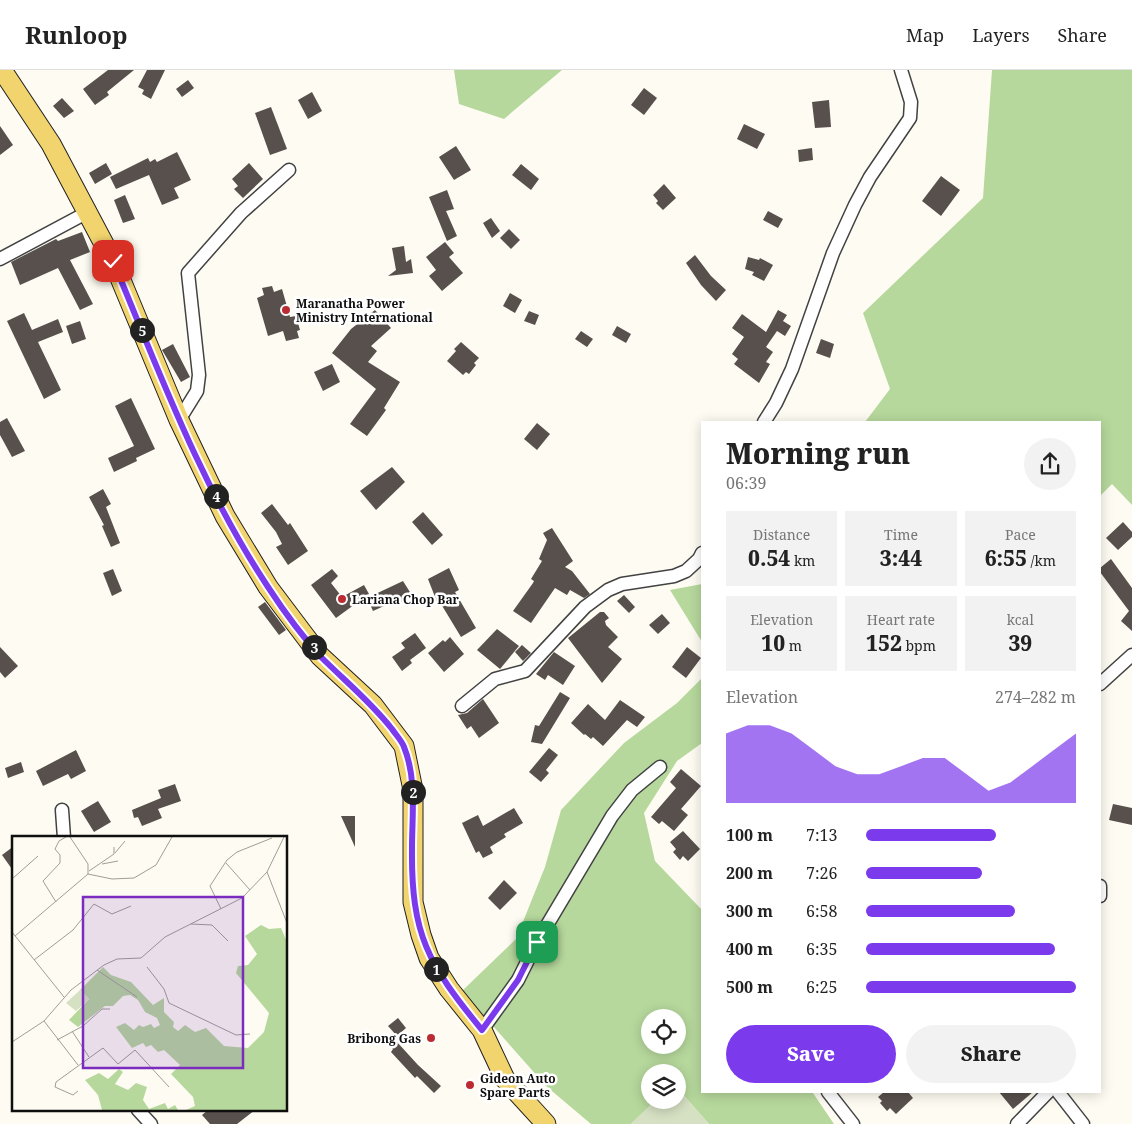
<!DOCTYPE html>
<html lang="en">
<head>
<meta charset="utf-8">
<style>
	body { margin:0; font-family:"Noto Serif",serif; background:#f2f2f2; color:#222; height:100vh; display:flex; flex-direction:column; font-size:19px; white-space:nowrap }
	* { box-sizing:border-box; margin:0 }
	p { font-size:16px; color:#767676 }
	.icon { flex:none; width:28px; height:28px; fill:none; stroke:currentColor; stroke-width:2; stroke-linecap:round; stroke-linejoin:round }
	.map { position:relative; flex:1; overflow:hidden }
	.side { position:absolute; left:701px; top:351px; width:400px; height:672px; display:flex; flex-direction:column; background:#fff; border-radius:0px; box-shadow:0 2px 12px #0003 }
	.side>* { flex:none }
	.fabs { position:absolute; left:641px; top:939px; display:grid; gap:10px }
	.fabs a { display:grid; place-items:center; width:45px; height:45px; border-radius:50%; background:#fff; box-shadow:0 2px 12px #0003; font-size:25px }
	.pin { position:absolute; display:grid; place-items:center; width:42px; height:42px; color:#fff; margin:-21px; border-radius:10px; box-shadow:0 2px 8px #0006 }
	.km { position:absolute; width:25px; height:25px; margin:-12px; border-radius:50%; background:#222; color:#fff; font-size:14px; line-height:25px; text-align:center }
	.round { display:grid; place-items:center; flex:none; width:52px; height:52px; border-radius:26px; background:#f2f2f2 }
	.head { display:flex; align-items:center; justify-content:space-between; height:85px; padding:0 25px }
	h1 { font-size:28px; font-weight:800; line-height:38px }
	.figures { display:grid; grid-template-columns:repeat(3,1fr); gap:8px; height:85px; padding:5px 25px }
	.figures div { display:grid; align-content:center; border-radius:0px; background:#f2f2f2; text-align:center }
	.figures b { font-size:21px; font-weight:800 }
	.figures small { font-size:14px; font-weight:400 }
	.figures p { font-size:14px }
	.chart { height:140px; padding:10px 25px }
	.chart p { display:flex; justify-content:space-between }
	.chart svg { width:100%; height:90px; margin-top:5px; fill:#7c3aed; opacity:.7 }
	.cta { display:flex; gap:10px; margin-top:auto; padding:10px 25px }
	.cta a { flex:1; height:58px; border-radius:30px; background:#7c3aed; color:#fff; font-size:20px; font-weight:800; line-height:58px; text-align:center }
	.cta a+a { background:#f2f2f2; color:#222 }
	ul { padding:0 25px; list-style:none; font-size:16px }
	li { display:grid; grid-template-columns:80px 60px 1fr; align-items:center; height:38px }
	li i { height:12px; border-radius:6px; background:#7c3aed }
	header { display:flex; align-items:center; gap:30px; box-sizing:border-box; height:70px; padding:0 25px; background:#fff; border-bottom:1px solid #e0e0e0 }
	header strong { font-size:24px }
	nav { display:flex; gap:28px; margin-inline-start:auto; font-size:18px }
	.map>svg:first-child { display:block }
	.forest { fill:#b6d89c; fill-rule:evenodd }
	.cemetery { fill:#d6e0c3 }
	.building { fill:#57504c }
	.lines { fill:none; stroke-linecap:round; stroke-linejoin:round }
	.minor-casing { stroke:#424242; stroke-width:15 }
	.primary-casing { stroke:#202020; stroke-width:21 }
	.minor { stroke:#fff; stroke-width:12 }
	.primary { stroke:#f2d46e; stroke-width:19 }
	.route-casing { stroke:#fff; stroke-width:10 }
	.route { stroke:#7c3aed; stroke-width:6 }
	.poi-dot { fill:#ba2c31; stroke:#fff; stroke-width:2 }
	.labels { text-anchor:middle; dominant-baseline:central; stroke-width:5; stroke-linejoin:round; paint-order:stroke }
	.poi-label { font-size:12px; font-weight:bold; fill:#0f0f0f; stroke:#fff; text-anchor:start }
	.inset-road { fill:none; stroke:#9e9d97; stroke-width:1 }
	.view { fill:#7b2cbf; fill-opacity:0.15; stroke:#7b2cbf; stroke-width:2.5 }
	.inset-edge { fill:none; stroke:#0f0f0f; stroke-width:2.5 }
</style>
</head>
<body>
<header>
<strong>Runloop</strong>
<nav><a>Map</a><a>Layers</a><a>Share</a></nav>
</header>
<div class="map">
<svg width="1132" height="1054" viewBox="0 0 1132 1054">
	<rect width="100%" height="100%" fill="#fefcf2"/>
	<g class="forest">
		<path d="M454,0H562L504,49L459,34Z"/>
		<path d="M992,0H1132V435L1112,414L1100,426V352H865L890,319L863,243L983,128Z"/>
		<path d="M702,514V572L670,520Z"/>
		<path d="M702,608V673L677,691L644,743L655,791L702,840V1022L813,1023L834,1054H709L678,1019V1002H650V1030H656L631,1054H591L546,1016L462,921L516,869L545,797L561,740L624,673L677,633ZM650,948H678V975H650Z"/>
	</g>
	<path class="cemetery" d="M678,1019L709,1054H631L656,1030H678Z"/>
	<g class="building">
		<path d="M108,0H134L107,22L109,25L95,35L83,19Z"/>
		<path d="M147,0H165L151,29L142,24L144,20L138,17Z"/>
		<path d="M188,10L194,18L182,27L176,19Z"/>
		<path d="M644,18L657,28L644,45L631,35Z"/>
		<path d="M312,22L322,41L308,49L298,30Z"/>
		<path d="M62,28L74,41L64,48L53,36Z"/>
		<path d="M829,30L831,57L815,58L812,32Z"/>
		<path d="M271,37L287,79L270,85L255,43Z"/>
		<path d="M744,54L765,64L757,79L737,69Z"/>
		<path d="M0,56L13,75L0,85Z"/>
		<path d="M456,76L471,100L454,110L439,87Z"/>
		<path d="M812,78L813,90L799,92L798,80Z"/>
		<path d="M177,82L191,110L174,118L179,128L162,135L149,105L116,119L110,107L148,88L150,92L155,89L157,92Z"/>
		<path d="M106,93L112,104L95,114L89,103Z"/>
		<path d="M249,93L263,109L243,128L234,119L238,116L232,109Z"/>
		<path d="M521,94L539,109L531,120L512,105Z"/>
		<path d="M941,106L960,120L941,146L922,131Z"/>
		<path d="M664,114L676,128L663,140L656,133L658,131L653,125Z"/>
		<path d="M447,120L454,139L446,141L457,166L447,171L429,127Z"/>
		<path d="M125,125L135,149L123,153L114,130Z"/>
		<path d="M768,141L783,149L778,158L763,150Z"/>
		<path d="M491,148L500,161L492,168L483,153Z"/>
		<path d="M509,159L520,170L511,179L500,168Z"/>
		<path d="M82,162L90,182L70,190L93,234L80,240L58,198L20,215L11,192L56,169L58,171Z"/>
		<path d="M445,172L454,183L449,187L463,203L442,221L429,206L436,200L426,187Z"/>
		<path d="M404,176L406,192L411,189L413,203L388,206L396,200L392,178Z"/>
		<path d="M695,185L711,206L726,220L716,231L701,215L686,193Z"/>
		<path d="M748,187L759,190L760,188L773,195L764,211L752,205L754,202L745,199Z"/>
		<path d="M272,216L274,222L282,219L290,247L296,246L300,260L297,261L299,268L286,271L283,261L268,266L257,228L264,225L262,218Z"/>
		<path d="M510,223L522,230L515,243L503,236Z"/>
		<path d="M375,240L391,258L371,276L377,281L368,292L400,312L384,338L386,340L367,366L350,354L376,319L332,283L351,259Z"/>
		<path d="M778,240L787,245L783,251L791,256L785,266L777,261L766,277L773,282L766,292L770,294L759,313L734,294L738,289L732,284L744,267L732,258L742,244L766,262Z"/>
		<path d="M529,241L539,245L535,255L524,251Z"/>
		<path d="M24,243L32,260L58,249L63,262L38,272L61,320L44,329L7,251Z"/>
		<path d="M80,251L86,269L72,274L66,256Z"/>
		<path d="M617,256L631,264L626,273L612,265Z"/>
		<path d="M581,261L593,269L587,277L575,269Z"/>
		<path d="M821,269L834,274L830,288L816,283Z"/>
		<path d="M461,272L479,288L474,293L476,295L469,304L466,302L463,305L447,291L456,281L454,279Z"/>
		<path d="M173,274L190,307L181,312L162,280Z"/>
		<path d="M332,294L340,312L323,321L314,302Z"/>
		<path d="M131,328L155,379L136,388L137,391L114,402L108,388L134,376L115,336Z"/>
		<path d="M7,348L25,381L12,387L0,365V352Z"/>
		<path d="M537,353L550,364L537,380L524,369Z"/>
		<path d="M392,397L405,412L376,440L360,421Z"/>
		<path d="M103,419L111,434L106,437L120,473L111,477L102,456L104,455L89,427Z"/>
		<path d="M272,434L288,455L290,453L308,481L288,495L276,477L282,474L276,462L261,443Z"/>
		<path d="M423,442L443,465L432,475L412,452Z"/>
		<path d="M1123,452L1132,462V467L1118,480L1106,468Z"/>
		<path d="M552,458L573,491L565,497L572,501L590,524L584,528L570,520L567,525L555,518L531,553L513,541L533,513L534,511L531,509L542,491L539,489L547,470L543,463Z"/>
		<path d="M1111,489L1132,518V561L1121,551L1129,541L1100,502V498Z"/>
		<path d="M449,498L459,520L455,522L476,558L461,567L441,534L439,530L437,532L428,509Z"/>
		<path d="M113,499L122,521L112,526L103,503Z"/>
		<path d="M332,499L338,506L331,513L342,527L364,515L369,524L336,548L311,515Z"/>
		<path d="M403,511L413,527L398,536L395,531L373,541L367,528Z"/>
		<path d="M624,525L635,537L629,543L617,531Z"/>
		<path d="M265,532L286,560L279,565L258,537Z"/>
		<path d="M600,542H604L609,548L605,551L606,555L618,567L608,577L622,589L602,613L568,568Z"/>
		<path d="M662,544L670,553L658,564L649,555Z"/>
		<path d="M497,559L519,576L500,599L477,580Z"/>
		<path d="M415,563L426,578L410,590L412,593L402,601L392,587L405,578L401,573Z"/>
		<path d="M450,567L464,584L444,602L428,583L443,570L445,572Z"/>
		<path d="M522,575L531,583L523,591L515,582Z"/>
		<path d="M0,577L18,596L5,608L0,602Z"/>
		<path d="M687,577L701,588L686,608L672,597Z"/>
		<path d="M554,582L575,596L563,615L548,605L545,610L536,604Z"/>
		<path d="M560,622L570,628L542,674L531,672L535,655L539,656Z"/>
		<path d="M483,629L499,653L479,668L471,656L467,659L458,645L467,643Z"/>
		<path d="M620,630L645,647L637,657L627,650L603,676L593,667L591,669L585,664L584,665L571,653L588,634L605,650Z"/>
		<path d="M549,678L558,685L546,700L549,703L541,712L529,702Z"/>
		<path d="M76,680L86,701L71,709L68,704L43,716L36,701Z"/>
		<path d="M21,692L24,702L8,708L5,698Z"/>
		<path d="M681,699L701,716L681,739L688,745L674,761L662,751L659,754L651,747L676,718L670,712Z"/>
		<path d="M175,714L181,731L158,739L162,748L142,756L138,747L134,748L132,740L161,728L158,720Z"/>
		<path d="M98,731L111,752L94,762L81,741Z"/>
		<path d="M1113,734L1132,738V755L1109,750Z"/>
		<path d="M514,738L523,753L504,764L506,767L490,777L493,783L483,788L479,781L476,783L462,753L478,745L483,756Z"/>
		<path d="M341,746H355V777Z"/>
		<path d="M683,761L700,779L688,791L683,786L680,790L673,782L676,779L670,772Z"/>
		<path d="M14,776V802L2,785Z"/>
		<path d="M504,810L517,823L500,840L488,828Z"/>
		<path d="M398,948L406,958L397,966L388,956Z"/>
		<path d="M397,972L418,995L441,1016L434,1023L417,1006L415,1008L391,982L393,979L391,977Z"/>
		<path d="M884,1022H908L913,1028L896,1044L890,1038L887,1041L880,1033L882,1031L878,1027Z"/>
		<path d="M999,1022H1033L1013,1039Z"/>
		<path d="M208,1040H255L237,1054H210L202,1045Z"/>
	</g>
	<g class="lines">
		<defs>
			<g id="minor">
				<path d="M0,189L88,142"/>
				<path d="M179,350L197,321L199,305L188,203L241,143L289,100"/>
				<path d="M764,352L776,333L792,299L833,183L855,135L870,107L910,48L911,32L901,0"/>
				<path d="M1100,614L1132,585"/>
				<path d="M462,636L495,609L525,601L585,537L608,520L622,514L674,506L686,501L699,489L702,483"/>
				<path d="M62,740L64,768"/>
				<path d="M1100,816V826"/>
				<path d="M482,960L518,910L537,872L612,746L632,720L660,697"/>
				<path d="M828,1022L853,1054"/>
				<path d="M1058,1022L1083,1054"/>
				<path d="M138,1040L151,1054"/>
				<path d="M1017,1054L1048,1022"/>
			</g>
			<path id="primary" d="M2,0L51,74L113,191L179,350L225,446L268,517L320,586L373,635L404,676L413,720V832L421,865L429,888L449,919L482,960L505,1009L546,1054"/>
		</defs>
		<use href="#minor" class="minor-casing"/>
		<use href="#primary" class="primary-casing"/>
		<use href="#minor" class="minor"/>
		<use href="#primary" class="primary"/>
	</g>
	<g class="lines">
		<defs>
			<path id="route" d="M113,191C159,301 201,416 268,517C283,540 302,566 321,587C345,611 371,632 392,659C396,665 402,671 404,677C417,709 412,745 412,778C411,865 428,894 482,960L518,910L537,872"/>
		</defs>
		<use href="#route" class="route-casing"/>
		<use href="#route" class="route"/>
	</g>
	<g class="poi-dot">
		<circle cx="286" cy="240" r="5"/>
		<circle cx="342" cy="529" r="5"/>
		<circle cx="431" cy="968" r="5"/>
		<circle cx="470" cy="1015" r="5"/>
	</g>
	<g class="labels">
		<g class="poi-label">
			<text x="296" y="233">Maranatha Power<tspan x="296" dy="14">Ministry International</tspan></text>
			<text x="352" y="529">Lariana Chop Bar</text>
			<text x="421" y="968" text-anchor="end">Bribong Gas</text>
			<text x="480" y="1008">Gideon Auto<tspan x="480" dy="14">Spare Parts</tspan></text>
		</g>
	</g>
	<g transform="translate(12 766)">
		<rect width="275" height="275" fill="#fefcf2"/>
		<path d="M249,89L257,93L269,92L275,106V274H174L183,270L181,261L159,238L168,229L152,214L146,216L139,209L134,211L131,207L120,212L104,191L113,187L122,194L127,189L131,191L139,188L142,192L148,189L145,182L133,176L126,164L118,159L111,160L101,170H93L66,191L57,184L77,163L68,154L91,131L99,139L119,146L141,169L152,162V176L162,186L161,191L166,195L173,189L183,196L194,192L212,210L236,212L252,196L257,177L224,137L226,130L236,129L245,118L233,100ZM107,233L111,236L103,248L116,254L124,247L135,251L131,264L137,273L153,267L156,273L163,269L166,274H90L86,259L73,244L87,237L96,243Z" fill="#b6d89c"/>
		<path d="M68,154L77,163L64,175L54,167Z" fill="#d6e0c3"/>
		<path class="inset-road" d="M103,17L113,5M214,27L238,54M90,28L106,25M77,35L102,18V11M255,36L275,87M76,38L100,43L122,42L144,29L160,1M0,43L26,20M44,66L31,45L48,27V19L43,13L47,5L54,1M209,73L198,50L215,24L225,16L260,2M179,88L200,89L216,105M0,96L52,161M3,100L76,38V28L58,1M22,124L61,94L82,68L100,78L119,70M135,131L152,153L157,167L224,199L238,198M85,134L125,161M32,185L66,229M60,195L77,221M45,204L71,190L90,173H98M0,206L32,185L59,154L92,129L105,123L129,122L153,101L230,62L255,36L272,1M66,255L61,259L43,251L44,246L91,212L106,228L123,214L157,251"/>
		<path class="view" d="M71,61H231V232H71Z"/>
		<rect width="275" height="275" class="inset-edge"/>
	</g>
</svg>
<div class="fabs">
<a><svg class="icon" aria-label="locate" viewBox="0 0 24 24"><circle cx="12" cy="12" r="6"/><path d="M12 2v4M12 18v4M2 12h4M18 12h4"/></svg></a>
<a><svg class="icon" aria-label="layers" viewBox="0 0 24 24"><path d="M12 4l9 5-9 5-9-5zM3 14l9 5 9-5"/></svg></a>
</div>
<div class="pin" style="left:537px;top:872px;background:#1e9e55"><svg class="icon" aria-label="arrive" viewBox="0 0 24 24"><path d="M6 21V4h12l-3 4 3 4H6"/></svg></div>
<div class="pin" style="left:113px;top:191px;background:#d93025"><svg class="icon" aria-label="check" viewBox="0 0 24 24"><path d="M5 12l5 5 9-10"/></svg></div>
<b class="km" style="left:436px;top:899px">1</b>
<b class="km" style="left:413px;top:722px">2</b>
<b class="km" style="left:314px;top:577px">3</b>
<b class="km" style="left:216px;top:426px">4</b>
<b class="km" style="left:142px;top:260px">5</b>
<section class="side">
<div class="head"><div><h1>Morning run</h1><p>06:39</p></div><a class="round"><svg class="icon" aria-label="share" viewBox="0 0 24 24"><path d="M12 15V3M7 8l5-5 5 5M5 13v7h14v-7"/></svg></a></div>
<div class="figures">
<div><p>Distance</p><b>0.54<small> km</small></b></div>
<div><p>Time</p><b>3:44</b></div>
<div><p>Pace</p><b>6:55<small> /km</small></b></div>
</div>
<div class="figures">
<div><p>Elevation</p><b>10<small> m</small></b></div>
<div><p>Heart rate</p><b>152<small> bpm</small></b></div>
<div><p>kcal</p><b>39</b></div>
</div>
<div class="chart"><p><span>Elevation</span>274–282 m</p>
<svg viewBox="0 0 160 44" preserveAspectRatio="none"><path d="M0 44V10L10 6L20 6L30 10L40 18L50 26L60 30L70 30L80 26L90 22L100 22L110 30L120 38L130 34L140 26L150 18L160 10V44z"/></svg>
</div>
<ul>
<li><b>100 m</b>7:13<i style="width:62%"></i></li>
<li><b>200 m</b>7:26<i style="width:55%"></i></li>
<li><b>300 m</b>6:58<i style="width:71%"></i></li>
<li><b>400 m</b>6:35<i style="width:90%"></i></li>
<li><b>500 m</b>6:25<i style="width:100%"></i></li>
</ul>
<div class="cta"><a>Save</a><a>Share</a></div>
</section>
</div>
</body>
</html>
